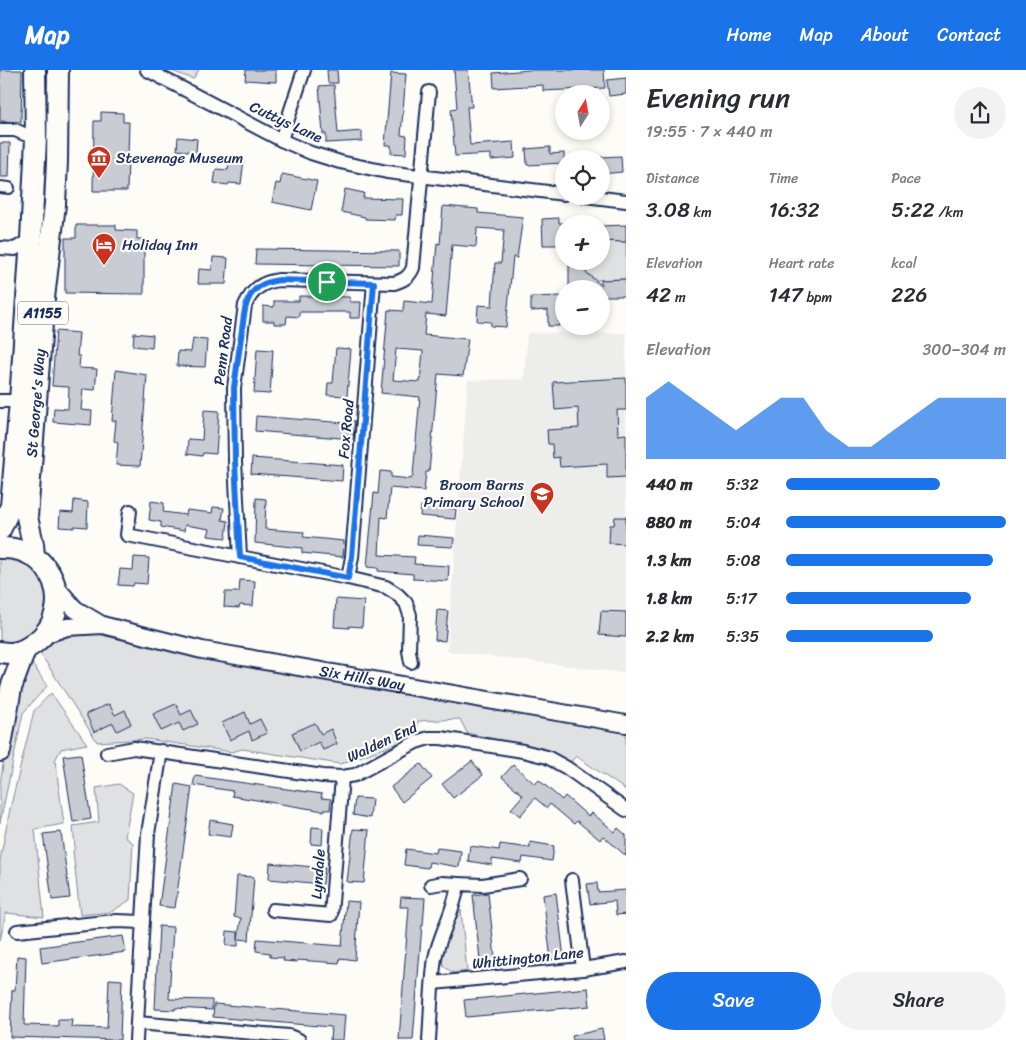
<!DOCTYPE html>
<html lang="en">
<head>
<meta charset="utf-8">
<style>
	body { margin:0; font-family:Sriracha,sans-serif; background:#f2f2f3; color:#2b2b33; height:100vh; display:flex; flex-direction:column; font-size:19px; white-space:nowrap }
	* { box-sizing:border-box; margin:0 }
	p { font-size:16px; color:#7c7c81 }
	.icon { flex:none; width:28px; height:28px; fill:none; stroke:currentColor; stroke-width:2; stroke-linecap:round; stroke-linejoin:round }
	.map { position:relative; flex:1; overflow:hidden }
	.sheet { display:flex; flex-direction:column; background:#fff; width:400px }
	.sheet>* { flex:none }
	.needle { width:32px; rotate:11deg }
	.tools { position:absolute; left:555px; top:15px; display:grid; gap:10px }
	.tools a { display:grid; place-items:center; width:55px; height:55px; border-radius:50%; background:#fff; box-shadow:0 2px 8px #0003; font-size:25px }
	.pin { position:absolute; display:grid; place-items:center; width:42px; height:42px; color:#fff; margin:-21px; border:2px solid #fff; border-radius:50%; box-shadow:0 1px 5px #0007 }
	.round { display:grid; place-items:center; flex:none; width:52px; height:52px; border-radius:26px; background:#f2f2f3 }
	.headline { display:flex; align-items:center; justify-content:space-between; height:85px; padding:0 20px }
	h1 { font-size:28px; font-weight:600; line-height:38px }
	.figures { display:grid; grid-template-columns:repeat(3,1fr); gap:8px; height:85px; padding:5px 20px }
	.figures div { display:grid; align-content:center }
	.figures b { font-size:21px; font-weight:600 }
	.figures small { font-size:14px; font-weight:400 }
	.figures p { font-size:14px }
	.chart { height:140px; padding:10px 20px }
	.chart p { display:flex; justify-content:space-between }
	.chart svg { width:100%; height:90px; margin-top:5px; fill:#1a73e8; opacity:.7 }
	.action { display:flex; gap:10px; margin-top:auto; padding:10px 20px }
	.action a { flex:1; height:58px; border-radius:30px; background:#1a73e8; color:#fff; font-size:20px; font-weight:600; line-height:58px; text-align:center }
	.action a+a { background:#f2f2f3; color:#2b2b33 }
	ul { padding:0 20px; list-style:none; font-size:16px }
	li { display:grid; grid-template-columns:80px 60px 1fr; align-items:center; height:38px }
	li i { height:12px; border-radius:6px; background:#1a73e8 }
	header { display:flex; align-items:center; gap:30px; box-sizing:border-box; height:70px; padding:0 25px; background:#1a73e8; color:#fff }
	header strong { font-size:24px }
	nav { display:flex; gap:28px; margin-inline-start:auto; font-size:18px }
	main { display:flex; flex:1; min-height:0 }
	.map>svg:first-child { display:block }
	.built { fill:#edeeec }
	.green { fill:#e0e1e3; stroke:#7e88a0 }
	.building { fill:#c9ccd3; stroke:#1b2f5e; fill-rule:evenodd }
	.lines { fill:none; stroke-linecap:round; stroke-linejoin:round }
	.pedestrian-casing { stroke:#1b2f5e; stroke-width:14 }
	.minor-casing { stroke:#1b2f5e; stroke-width:16 }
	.tertiary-casing { stroke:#1b2f5e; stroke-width:20 }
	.primary-casing { stroke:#1b2f5e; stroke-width:24 }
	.pedestrian { stroke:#fdfcf7; stroke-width:10 }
	.minor { stroke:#fdfcf7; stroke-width:12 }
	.tertiary { stroke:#fdfcf7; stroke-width:16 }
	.primary { stroke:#fdfcf7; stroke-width:20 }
	.route-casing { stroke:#fff; stroke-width:10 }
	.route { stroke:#1a73e8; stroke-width:6 }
	.labels { text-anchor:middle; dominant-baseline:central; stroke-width:4.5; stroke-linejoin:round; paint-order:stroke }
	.shield { fill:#fdfcf7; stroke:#5f6c8c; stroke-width:1 }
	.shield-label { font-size:14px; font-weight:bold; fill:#1b2f5e }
	.street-label { font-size:15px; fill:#1b2f5e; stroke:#fdfcf7 }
	.poi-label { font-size:15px; fill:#1b2f5e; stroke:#fdfcf7; text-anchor:start }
</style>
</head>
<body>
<header>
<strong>Map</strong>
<nav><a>Home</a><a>Map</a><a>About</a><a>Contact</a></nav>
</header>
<main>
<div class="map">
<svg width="626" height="970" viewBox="0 0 626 970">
	<rect width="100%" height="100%" fill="#fdfcf7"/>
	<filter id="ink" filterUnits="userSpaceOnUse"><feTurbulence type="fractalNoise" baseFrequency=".02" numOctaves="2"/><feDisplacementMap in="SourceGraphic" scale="10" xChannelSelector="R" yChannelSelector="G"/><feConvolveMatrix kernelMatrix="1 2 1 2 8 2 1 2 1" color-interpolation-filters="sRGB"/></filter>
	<g filter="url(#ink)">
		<path class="built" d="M527,263H626V603L447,581L468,310L524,309Z"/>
		<g class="green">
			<path d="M169,0H199L193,9Z"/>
			<path d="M601,171L626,172V209L596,210L584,201V191H601Z"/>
			<path d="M0,486C13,489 26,490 35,500C55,521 48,558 23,571C17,574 7,574 0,575Z"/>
			<path d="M73,562H103L237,595L626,657V720L576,686L569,694L548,681L467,663L460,649L418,651L413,668L340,694L242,679L232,682L146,669L97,672L40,583L56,569Z"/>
			<path d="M30,590L47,616L23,643L0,753V714L14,624Z"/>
			<path d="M51,623L87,674L61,679L55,690L64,754L35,759L44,847L6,843L0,871V790L10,739L34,641Z"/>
			<path d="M119,714L133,723L125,767L133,773L130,830L111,842L80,845L73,781L75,778L73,756L99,752L96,718Z"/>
			<path d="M461,840L467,901L454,903C451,901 446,899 444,896C435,886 455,850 461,840Z"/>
		</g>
		<g class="building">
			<path d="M0,0H22L21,52L0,51Z"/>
			<path d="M246,0H276V12L245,10Z"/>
			<path d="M327,0H337L338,13H328Z"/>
			<path d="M454,0H468L472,37H467L470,75L514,72L515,88L491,90V84L455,86L451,39L457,38Z"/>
			<path d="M529,0H604L605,18L543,21V15L494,18L493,3Z"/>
			<path d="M391,3L406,4L401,65L407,66L406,84L391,83V75H385Z"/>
			<path d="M626,8V24L609,26L607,10Z"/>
			<path d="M334,15L338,63L362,61V71L326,73V64H323L319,16Z"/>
			<path d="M101,42L123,43V52H129L127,121H93L94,51H101Z"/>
			<path d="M178,67L197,69L196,82L177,80Z"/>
			<path d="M0,73H10L9,107H0Z"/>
			<path d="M550,77V84L564,83V93L527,95L526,79Z"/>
			<path d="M621,86L622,102L601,104V87Z"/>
			<path d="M230,88L244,90L241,114L229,113L228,115L214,113L216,99L228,100Z"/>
			<path d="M282,104L317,111L311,140L272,132L276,113L280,114Z"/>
			<path d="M345,119L364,123L363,128L403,129L402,145H396L395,150L365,149V147L341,142Z"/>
			<path d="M443,136L478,139V143L523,147L517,188L513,187L506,257L491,256V252L477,251L478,235L492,236L495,193H501L504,160L477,158L476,177L452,175L446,246L426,244L424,265L468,269L463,306L438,304L429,402H426L424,421L390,418L387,448L381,447L379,485L415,487L414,494L449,496L448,511L413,509V504L378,501V498L367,497L374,423L378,424L380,401L391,402V407L411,409L413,405L420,327L381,323L388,240L403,241L404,231L432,234L437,173L440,174ZM396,279L423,281L420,312L393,310Z"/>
			<path d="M559,148V153H564V169H560V175H543L542,149Z"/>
			<path d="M76,155H116V160L137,161V169H144V224L65,223V168H76Z"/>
			<path d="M626,155V172L601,171V156Z"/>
			<path d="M256,179L399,181V196L255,194Z"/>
			<path d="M213,187L228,188L226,214H198L199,199L212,200Z"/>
			<path d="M569,191H584V201L601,215V210L626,209V226H601V219H569Z"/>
			<path d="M299,226L350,227V232H361L360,248H350V242H299V247L287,246L286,254H274V251H263V236L274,237V231H299Z"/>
			<path d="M564,226V245L559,250V256H548V240L531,241V227Z"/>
			<path d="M56,261L79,263L77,286H80L79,298L97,299L95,320L83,319L81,340L92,341L91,355L53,352L54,338L68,339L69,317L52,316Z"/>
			<path d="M134,263L153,265L152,278L133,276Z"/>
			<path d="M193,269L207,270L205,297L177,296L178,281L191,282Z"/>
			<path d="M336,278L351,279L347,326L327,325L328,313H333Z"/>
			<path d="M257,279L273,280L270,324L254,323Z"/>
			<path d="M116,300L147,305L140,396L116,395L118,372L114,371L116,351H112Z"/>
			<path d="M626,308V340H617L618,365L626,364V407L607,408V394L560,397L559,387L553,388L552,374H548L547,360L579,358L578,338L555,340L553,312Z"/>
			<path d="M204,340L219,341L216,384L203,383L202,386L187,384L188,369L202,370Z"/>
			<path d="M256,346L346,353V350L355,351L353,369L255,361Z"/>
			<path d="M252,388L343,395L342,411L251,404Z"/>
			<path d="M256,428L266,429L265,459L304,462L303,467L344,471L343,487L302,483V478L255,473Z"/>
			<path d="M74,430L88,432L87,457L74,456V458L59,457L60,442L73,443Z"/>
			<path d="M151,431L164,433L163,442L186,445L187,440L212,443L213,437L224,438L222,450L228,451L226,468L208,466L210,459L185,455L184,461L161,457V452L149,450Z"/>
			<path d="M421,436L456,439L455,449L420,446Z"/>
			<path d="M615,447H626V474L609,473L610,455H614Z"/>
			<path d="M418,465L454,468L453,477L417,475Z"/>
			<path d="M134,487L149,488L147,514L134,513L133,516L118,515L120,499L133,500Z"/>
			<path d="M240,510L255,511L253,536L240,535L239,538L224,537L225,522H239Z"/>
			<path d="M336,529L364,531L362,557L349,556V558L334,557Z"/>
			<path d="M437,540L448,541L445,571L435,570Z"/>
			<path d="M601,541L626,542V567L599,565Z"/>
			<path d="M109,634L115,645L125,640L131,654L117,661L113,653L94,662L86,644Z"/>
			<path d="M176,634L181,645L191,640L198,654L183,661L179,653L161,661L153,644Z"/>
			<path d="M245,642L250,654L260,649L267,663L252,670L249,661L230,670L222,653Z"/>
			<path d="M315,653L321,664L331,659L337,674L323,680L319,672L300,681L292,663Z"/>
			<path d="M81,684L91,749L73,752L63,686Z"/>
			<path d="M472,691L483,705L453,728L442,714Z"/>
			<path d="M421,694L432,708L402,732L391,717Z"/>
			<path d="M513,695L535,714L539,710L562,730L565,726L588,746L592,743L615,762L618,758L626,765V786L603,766L600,770L577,751L574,754L550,734L547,738L535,728L520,746L511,739L523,725L502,707Z"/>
			<path d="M195,706L322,724L321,728L331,729L330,740L324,739V741L232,726L233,721L193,715Z"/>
			<path d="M176,714L192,717L175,838L159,836Z"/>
			<path d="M355,728L372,729L370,748L353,745Z"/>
			<path d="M210,750L233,754L231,767L208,764Z"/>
			<path d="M312,757L323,758L322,775L311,774Z"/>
			<path d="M353,759L369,760L364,813L347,812Z"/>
			<path d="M61,762L70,828L52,830L43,764Z"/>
			<path d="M530,772L554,776L552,791L523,787L522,793L492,789V795L468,791L470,776L499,780L500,774L530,778Z"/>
			<path d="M437,778L461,781L459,797L429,792L428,798L404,795L406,779L436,783Z"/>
			<path d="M270,793L325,798L323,814L269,809Z"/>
			<path d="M237,806L254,807L249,870L238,869L241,848L234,847Z"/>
			<path d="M597,813L598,822L626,820V844L616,845L615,831L590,834L587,814Z"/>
			<path d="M488,823L496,897L481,899L473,825Z"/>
			<path d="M556,823L564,888L551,890L543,825Z"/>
			<path d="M401,827L425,828L423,855H422L413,970H399L409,837H400Z"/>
			<path d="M346,831L359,832L355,890L340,888L339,893L297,890V892L283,891L284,888L270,887V883L256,881L257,869L342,876Z"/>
			<path d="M159,856L173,857L169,929L212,930V940L175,938V940L155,939Z"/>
			<path d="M227,861L238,862V876L226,875Z"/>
			<path d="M123,866L126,882L42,893L40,877Z"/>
			<path d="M17,886L26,887L24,955L58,956V950H72L71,957L107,958L109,909L122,910L120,970L10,967L12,920H15Z"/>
			<path d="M588,918L590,936L466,947L464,930Z"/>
			<path d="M214,934L345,945L343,970H330L331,957L213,947Z"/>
			<path d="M602,959L604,970H573L572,966Z"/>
		</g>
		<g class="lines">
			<defs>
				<path id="pedestrian" d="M0,117L9,118"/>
				<g id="minor">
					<path d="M147,0L281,70L311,83L340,92L387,102L564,124"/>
					<path d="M0,60H15L36,69"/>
					<path d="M281,70L304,0"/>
					<path d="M585,126L626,131"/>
					<path d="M0,178L15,179L31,169"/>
					<path d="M0,331H20"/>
					<path d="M130,441L127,465L240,487"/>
					<path d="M348,508L352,487L374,213"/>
					<path d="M411,592L409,581L410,545L406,533L397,524L386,517L348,508L240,487L235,392L234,318L245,235C253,219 262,212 279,210L394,213C404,210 409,207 413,198L429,22"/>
					<path d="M107,683L134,678L323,706L342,707L355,705L416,672L429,668H441L523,681L547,687L567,698L626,740"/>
					<path d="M572,810L583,899"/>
					<path d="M431,815L442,813L458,814"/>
					<path d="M273,840L331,845L342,707"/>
					<path d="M17,861L116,851L142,852"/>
					<path d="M433,913L583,899L626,892"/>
					<path d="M137,953L289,966L299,970"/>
					<path d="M136,970L148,764L161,681"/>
					<path d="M429,970C431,943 431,915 435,888C440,863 455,840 458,814L483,815L520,809"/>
				</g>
				<g id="tertiary">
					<path d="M56,517L75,539L102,555"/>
					<path id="s1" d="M47,564L67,557L102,555L202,580L626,654"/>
				</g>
				<g id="primary">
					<path d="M0,460L11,436L20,331L31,169L36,69L35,0"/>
					<path d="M0,478C54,475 77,540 36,572C24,581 15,585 0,582"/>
					<path id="s2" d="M34,486L33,474L27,447L44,228L55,134L57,91L58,0"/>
					<path d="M0,681L11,618L25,580"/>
				</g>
			</defs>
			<use href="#pedestrian" class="pedestrian-casing"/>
			<use href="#minor" class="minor-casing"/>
			<use href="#tertiary" class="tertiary-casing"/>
			<use href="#primary" class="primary-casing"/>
			<use href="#pedestrian" class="pedestrian"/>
			<use href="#minor" class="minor"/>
			<use href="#tertiary" class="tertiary"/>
			<use href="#primary" class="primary"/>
		</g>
	</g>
	<g class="lines" filter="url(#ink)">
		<defs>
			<path id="route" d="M279,210L374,213L352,487L348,508L240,487L235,392L234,318L244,245C247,223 257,213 279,210Z"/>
		</defs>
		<use href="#route" class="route-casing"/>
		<use href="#route" class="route"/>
	</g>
	<defs>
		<symbol id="museum-pin" viewBox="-11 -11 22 30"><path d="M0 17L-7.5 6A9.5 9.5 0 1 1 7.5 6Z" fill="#c8321e" stroke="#fdfcf7"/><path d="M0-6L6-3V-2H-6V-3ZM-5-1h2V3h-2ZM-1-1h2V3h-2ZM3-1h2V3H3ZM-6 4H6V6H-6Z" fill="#fff"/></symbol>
		<symbol id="hotel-pin" viewBox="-11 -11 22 30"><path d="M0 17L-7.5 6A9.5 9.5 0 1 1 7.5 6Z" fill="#c8321e" stroke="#fdfcf7"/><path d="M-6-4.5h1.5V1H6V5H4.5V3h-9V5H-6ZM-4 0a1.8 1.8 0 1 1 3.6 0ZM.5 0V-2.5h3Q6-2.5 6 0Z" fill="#fff"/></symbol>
		<symbol id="school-pin" viewBox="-11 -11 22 30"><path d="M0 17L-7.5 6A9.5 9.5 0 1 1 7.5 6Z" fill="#c8321e" stroke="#fdfcf7"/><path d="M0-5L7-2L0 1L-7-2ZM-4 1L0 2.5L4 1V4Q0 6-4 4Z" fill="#fff"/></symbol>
	</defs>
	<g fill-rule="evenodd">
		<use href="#museum-pin" x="85" y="74" width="28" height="38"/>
		<use href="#hotel-pin" x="90" y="161" width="28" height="38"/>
		<use href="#school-pin" x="528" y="410" width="28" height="38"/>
	</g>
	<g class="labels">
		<rect class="shield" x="18" y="231.5" width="50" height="23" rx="4"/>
		<g class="shield-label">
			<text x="43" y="243">A1155</text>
		</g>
		<g class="street-label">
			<text transform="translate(286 52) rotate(25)">Cuttys Lane</text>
			<text transform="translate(223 281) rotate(-83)">Penn Road</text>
			<text stroke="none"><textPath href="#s2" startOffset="154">St George's Way</textPath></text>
			<text transform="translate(346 359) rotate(-85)">Fox Road</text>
			<text stroke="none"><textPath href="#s1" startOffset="322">Six Hills Way</textPath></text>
			<text transform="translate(382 672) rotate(-25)">Walden End</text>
			<text transform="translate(318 804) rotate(-86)">Lyndale</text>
			<text transform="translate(528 888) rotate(-6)">Whittington Lane</text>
		</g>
		<g class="poi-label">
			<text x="116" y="88">Stevenage Museum</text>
			<text x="122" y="175">Holiday Inn</text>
			<text x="524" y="415" text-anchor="end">Broom Barns<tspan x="524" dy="17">Primary School</tspan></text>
		</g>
	</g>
</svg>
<div class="tools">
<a><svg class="needle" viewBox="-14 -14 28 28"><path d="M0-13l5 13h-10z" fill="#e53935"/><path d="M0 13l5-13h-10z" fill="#7c7c81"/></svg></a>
<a><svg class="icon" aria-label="locate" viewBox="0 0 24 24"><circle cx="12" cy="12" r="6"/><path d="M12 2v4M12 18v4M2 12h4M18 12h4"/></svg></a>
<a>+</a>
<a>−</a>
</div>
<div class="pin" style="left:327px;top:212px;background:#1e9e55"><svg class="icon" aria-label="arrive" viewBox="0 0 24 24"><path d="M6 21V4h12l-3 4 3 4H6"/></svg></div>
</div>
<section class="sheet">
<div class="headline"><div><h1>Evening run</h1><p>19:55 · 7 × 440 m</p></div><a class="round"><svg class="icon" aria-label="share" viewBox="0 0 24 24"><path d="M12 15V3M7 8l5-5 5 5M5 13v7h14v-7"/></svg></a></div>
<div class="figures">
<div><p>Distance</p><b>3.08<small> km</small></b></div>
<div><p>Time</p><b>16:32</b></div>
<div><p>Pace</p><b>5:22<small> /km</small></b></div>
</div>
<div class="figures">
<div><p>Elevation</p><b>42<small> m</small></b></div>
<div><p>Heart rate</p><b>147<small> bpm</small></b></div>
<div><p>kcal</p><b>226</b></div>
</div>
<div class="chart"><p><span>Elevation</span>300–304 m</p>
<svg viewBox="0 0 160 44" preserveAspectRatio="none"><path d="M0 44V14L10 6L20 14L30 22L40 30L50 22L60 14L70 14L80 30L90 38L100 38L110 30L120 22L130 14L140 14L150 14L160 14V44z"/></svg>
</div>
<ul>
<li><b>440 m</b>5:32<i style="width:70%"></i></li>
<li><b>880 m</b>5:04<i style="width:100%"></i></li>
<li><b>1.3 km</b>5:08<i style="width:94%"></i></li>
<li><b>1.8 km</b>5:17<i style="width:84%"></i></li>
<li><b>2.2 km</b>5:35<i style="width:67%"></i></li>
</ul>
<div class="action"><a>Save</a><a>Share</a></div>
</section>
</main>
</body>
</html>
